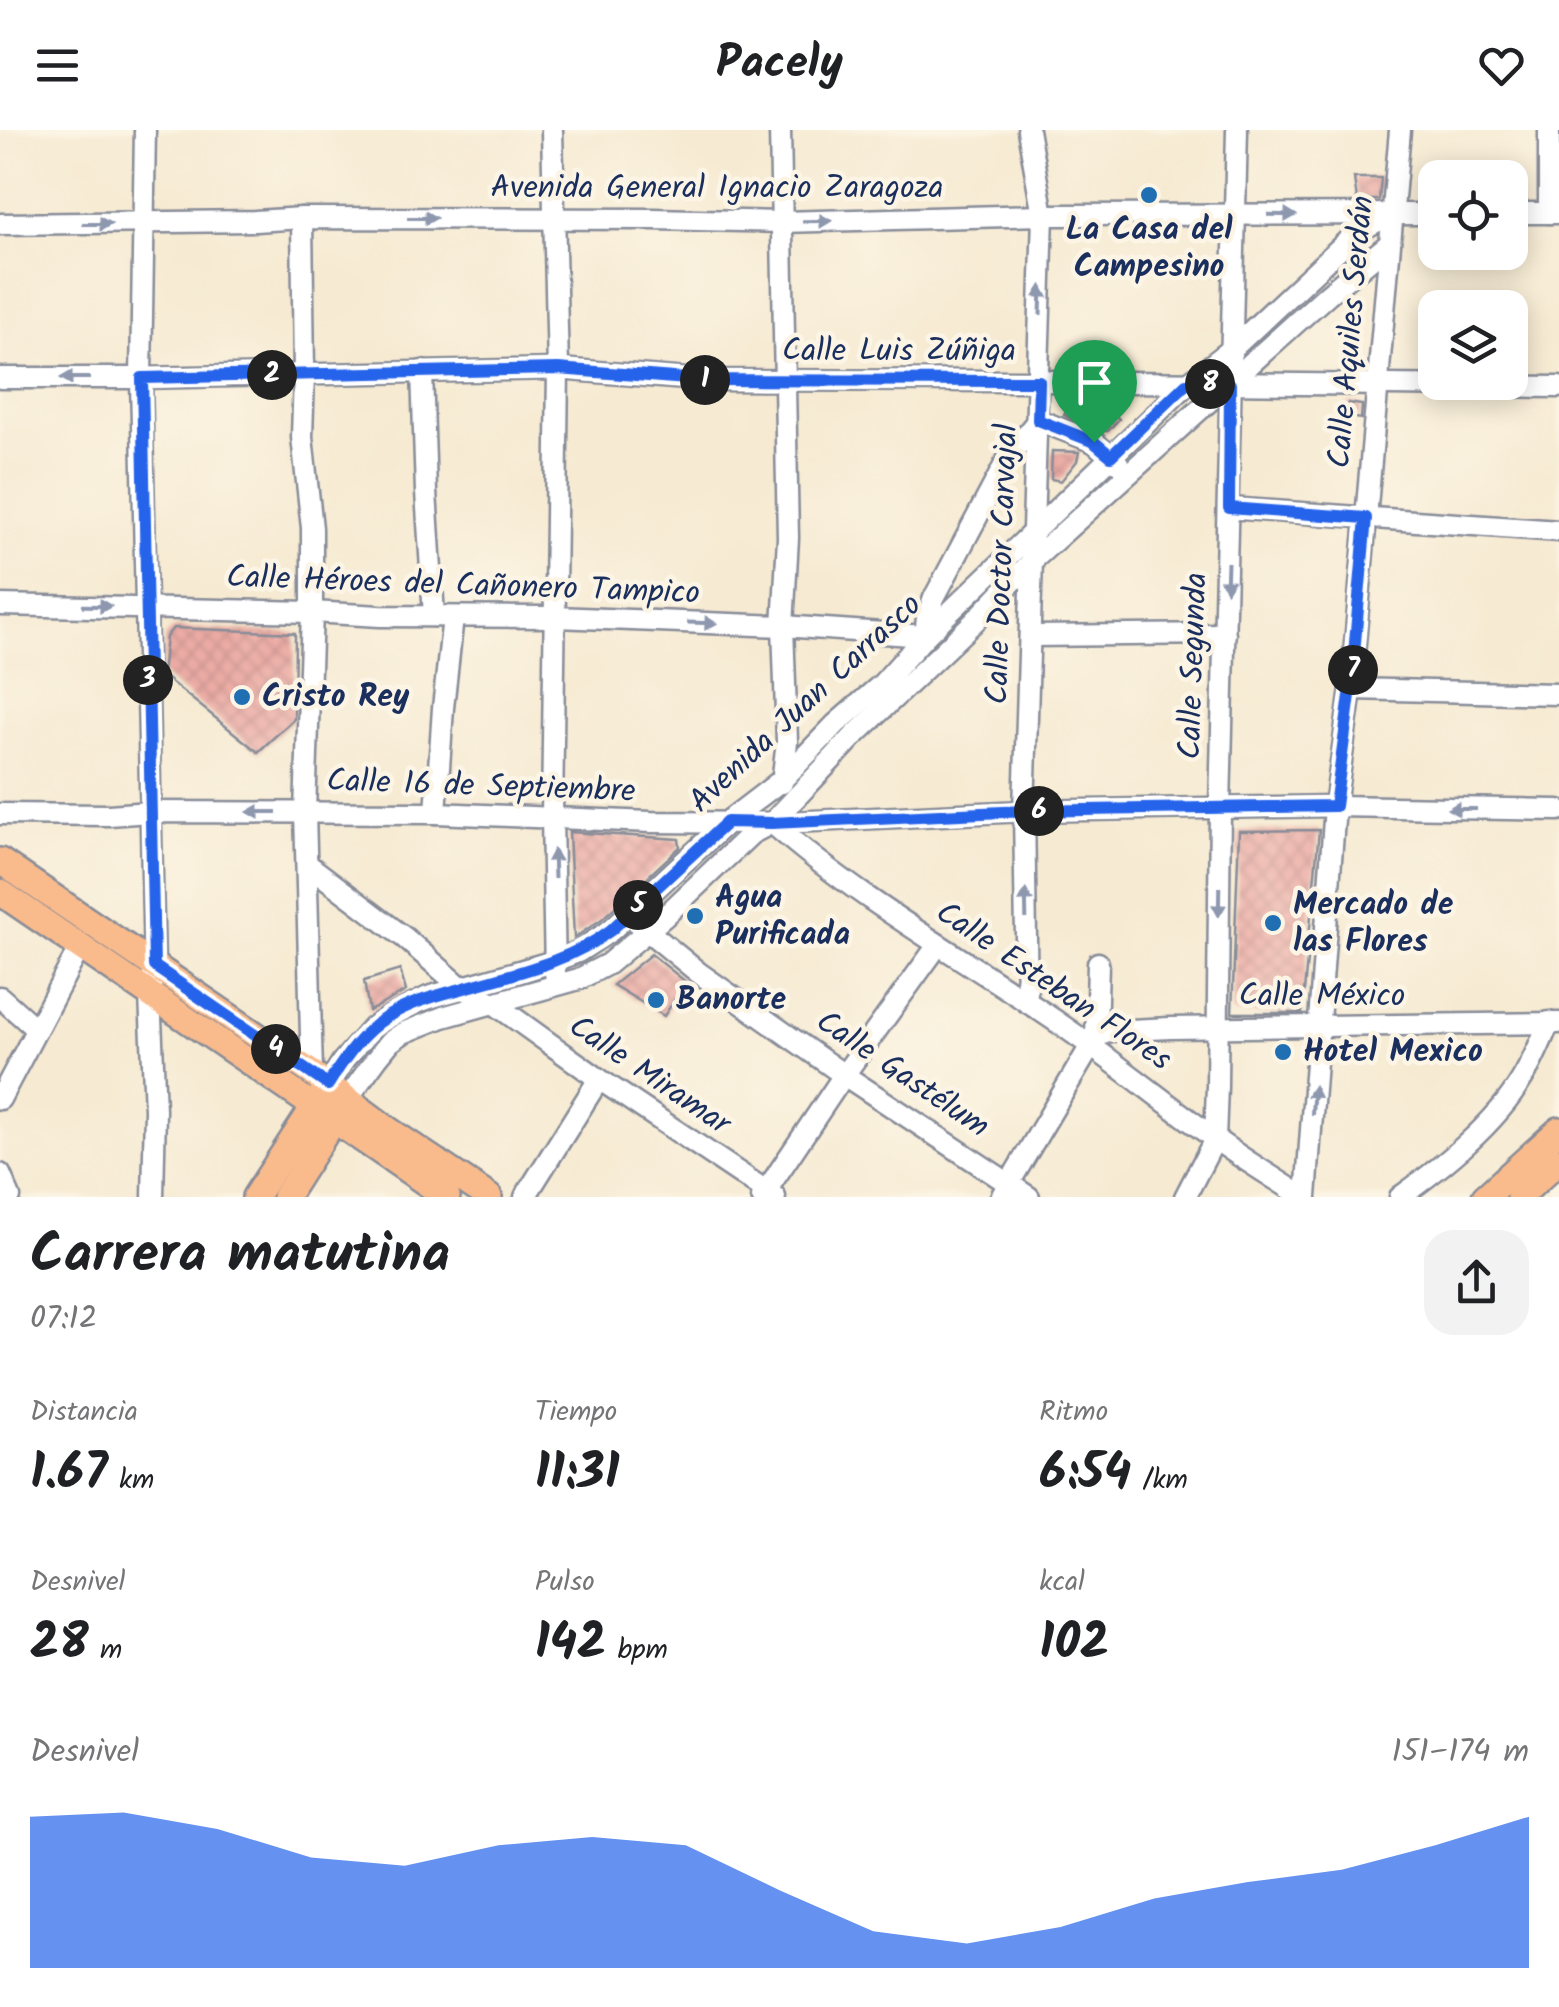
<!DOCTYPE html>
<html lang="es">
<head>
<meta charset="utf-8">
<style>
	body { margin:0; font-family:Kalam,sans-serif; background:#f2f2f2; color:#202124; height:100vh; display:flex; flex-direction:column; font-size:38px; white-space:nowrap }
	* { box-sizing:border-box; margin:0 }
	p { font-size:32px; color:#757577 }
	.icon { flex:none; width:55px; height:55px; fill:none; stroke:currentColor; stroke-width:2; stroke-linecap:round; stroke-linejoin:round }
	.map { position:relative; height:1067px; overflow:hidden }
	.drawer { display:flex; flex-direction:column; background:#fff; flex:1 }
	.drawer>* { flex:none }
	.buttons { position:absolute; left:1418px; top:30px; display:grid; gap:20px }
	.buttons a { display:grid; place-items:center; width:110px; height:110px; border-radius:20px; background:#fff; box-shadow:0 5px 25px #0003; font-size:50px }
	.pin { position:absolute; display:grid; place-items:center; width:85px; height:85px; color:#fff; margin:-102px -42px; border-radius:50% 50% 50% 0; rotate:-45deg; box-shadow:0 0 10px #0007 }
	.pin .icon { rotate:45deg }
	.km { position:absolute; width:50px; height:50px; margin:-25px; border-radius:50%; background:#222; color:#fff; font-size:28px; line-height:50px; text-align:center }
	.round { display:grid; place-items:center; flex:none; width:105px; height:105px; border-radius:30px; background:#f2f2f2 }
	.overview { display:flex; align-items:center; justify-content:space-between; height:170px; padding:0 30px }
	h1 { font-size:55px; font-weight:700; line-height:75px }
	.figures { display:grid; grid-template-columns:repeat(3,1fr); gap:15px; height:170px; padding:10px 30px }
	.figures div { display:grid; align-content:center }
	.figures b { font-size:50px; font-weight:700 }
	.figures small { font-size:28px; font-weight:400 }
	.figures p { font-size:28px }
	.chart { height:280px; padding:20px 30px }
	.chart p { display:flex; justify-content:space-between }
	.chart svg { width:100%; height:180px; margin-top:10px; fill:#2563eb; opacity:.7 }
	header { display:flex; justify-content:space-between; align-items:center; height:130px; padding:0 30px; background:#fff; font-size:45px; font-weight:700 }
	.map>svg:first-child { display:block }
	.building { fill:url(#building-cross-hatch) }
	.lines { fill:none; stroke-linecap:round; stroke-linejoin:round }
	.minor-casing { stroke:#888c98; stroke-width:25 }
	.major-casing { stroke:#888c98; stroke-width:30 }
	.minor { stroke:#fff; stroke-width:20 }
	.major { stroke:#fabb8c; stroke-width:25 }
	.oneway { fill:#8d97ae }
	.route-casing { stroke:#fff; stroke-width:20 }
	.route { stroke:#2563eb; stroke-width:12 }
	.poi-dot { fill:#1f6fb2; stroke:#fcf5e5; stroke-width:4 }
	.labels { text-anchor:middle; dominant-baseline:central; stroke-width:9; stroke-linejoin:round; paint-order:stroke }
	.street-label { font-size:32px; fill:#1b2f5e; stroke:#fcf5e5 }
	.poi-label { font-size:32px; font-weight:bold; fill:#1b2f5e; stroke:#fcf5e5; text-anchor:start }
</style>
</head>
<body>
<header><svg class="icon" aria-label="menu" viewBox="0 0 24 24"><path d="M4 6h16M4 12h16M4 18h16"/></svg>Pacely<svg class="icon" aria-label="heart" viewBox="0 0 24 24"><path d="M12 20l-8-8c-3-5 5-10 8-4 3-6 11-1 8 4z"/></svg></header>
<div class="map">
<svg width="1559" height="1067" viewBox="0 0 1559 1067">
	<defs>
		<pattern id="building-cross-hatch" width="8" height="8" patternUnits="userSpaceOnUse" patternTransform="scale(2.5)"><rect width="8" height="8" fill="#ecaca5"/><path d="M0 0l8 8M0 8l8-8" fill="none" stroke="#ca9490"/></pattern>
	</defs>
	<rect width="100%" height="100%" fill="#fcf5e5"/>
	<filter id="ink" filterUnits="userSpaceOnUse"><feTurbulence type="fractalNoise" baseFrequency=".01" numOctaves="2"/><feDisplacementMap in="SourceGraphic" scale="20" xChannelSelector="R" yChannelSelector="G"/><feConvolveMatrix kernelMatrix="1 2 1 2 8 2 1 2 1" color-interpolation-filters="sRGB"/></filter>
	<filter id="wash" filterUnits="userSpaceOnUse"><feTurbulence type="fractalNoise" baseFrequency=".0048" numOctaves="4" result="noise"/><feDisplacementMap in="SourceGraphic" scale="40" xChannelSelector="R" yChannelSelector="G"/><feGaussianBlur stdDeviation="2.25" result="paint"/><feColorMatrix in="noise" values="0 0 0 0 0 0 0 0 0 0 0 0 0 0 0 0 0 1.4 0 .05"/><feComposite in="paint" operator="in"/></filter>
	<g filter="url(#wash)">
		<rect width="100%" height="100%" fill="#f6ead2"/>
		<g id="blocks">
			<g class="building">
				<path d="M1354,48H1381L1379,70H1357Z"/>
				<path d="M1348,273L1362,275L1361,289L1346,286Z"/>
				<path d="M1070,277L1109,279L1119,289L1108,301H1102L1064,285Z"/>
				<path d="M1052,321L1079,322L1077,331L1061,351L1051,349Z"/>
				<path d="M173,498L295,503L294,589L258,622L162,545L166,507Z"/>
				<path d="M1319,700L1302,883H1232L1239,701Z"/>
				<path d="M569,702L679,709L680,717L602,789L574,808Z"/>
				<path d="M651,824L686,852L664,886L613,855Z"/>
				<path d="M400,840L406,861L369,881L364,851Z"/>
			</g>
		</g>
	</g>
	<g filter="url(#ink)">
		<use href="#blocks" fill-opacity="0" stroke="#888c98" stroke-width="2.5"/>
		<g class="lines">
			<defs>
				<g id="minor">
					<path d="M145,0L141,248L154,836L150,865L155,980L153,1067"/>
					<path d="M552,0L558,239L552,687L555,844"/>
					<path d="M780,0L788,408L783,496L787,612L782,653"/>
					<path d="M1510,83H1558"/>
					<path d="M1549,83V0"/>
					<path d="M302,88L304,244L302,307L312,398V482L305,682L312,943"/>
					<path d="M0,94L255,91L302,88L653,89L781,92L1043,85L1435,84"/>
					<path d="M422,241L426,362L434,486"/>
					<path d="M0,248H141L558,239L700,250L1039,251L1559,257"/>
					<path d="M1229,378L1559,401"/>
					<path d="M0,475L312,482L380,486L556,487L783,496L925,506"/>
					<path d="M925,506L927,488L934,468L1011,323L1038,290L1094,312L1118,333"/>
					<path d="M1030,506L1225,504"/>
					<path d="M1351,559L1559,564"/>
					<path d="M436,683L443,578L453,487"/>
					<path d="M0,684L109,685L149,682L436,683L651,692L772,693L1024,681L1335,676L1559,680"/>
					<path d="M772,693C860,771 964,828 1060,894C1113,930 1162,971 1214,1008C1242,1029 1273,1047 1303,1067"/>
					<path d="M307,734L405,808L462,858L492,872L599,949L775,1067"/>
					<path d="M638,793L699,843L844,945L1029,1067"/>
					<path d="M0,867L36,899"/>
					<path d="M1027,872L1024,681L1043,85L1028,0"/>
					<path d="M1096,907L1098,833"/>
					<path d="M328,955L342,932L372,898L389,887L428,867L554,831L578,822L611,800L727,692L783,649L836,594L882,554L925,506L1187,254L1233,218L1358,101L1386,87"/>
					<path d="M0,969L80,817"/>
					<path d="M347,969L377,928L390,912L403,903L443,887L579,849L608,834L665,786L751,704L772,693L854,606L974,492L1033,430L1328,164L1389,114"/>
					<path d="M0,1044L10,1067"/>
					<path d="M525,1067L599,949"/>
					<path d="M762,1067L844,945L938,815"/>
					<path d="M1001,1067L1096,907L1110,901L1170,898L1559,893"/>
					<path d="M1185,1067L1215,1009L1217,956L1220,678L1237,0"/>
					<path d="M1306,1067L1335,676L1351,559L1400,0"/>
					<path d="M1400,1067C1443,1036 1495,995 1522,949C1533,931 1541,912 1549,892"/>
				</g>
				<g id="major">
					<path d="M0,731L312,943L390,1001L489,1067"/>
					<path d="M0,762L447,1067"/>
					<path d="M255,1067L323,963"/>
					<path d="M285,1067L344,974"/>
					<path d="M1485,1067L1559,1000"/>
					<path d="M1519,1067L1559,1030"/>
				</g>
			</defs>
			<use href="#minor" class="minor-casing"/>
			<use href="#major" class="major-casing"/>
			<use href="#minor" class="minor"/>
			<use href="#major" class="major"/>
		</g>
		<defs><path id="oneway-solid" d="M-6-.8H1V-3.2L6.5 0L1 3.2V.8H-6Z" transform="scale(2.5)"/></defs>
		<g class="oneway">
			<use href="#oneway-solid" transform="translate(1282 85) rotate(1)"/>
			<use href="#oneway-solid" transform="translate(422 88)"/>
			<use href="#oneway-solid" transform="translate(817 91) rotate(-1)"/>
			<use href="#oneway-solid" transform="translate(97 94)"/>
			<use href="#oneway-solid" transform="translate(1041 170) rotate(-88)"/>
			<use href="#oneway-solid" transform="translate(75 248) rotate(180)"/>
			<use href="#oneway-solid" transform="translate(1227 447) rotate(92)"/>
			<use href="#oneway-solid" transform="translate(97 476) rotate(1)"/>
			<use href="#oneway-solid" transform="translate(702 493) rotate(2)"/>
			<use href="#oneway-solid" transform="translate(1462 679) rotate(-180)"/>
			<use href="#oneway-solid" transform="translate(262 682) rotate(-180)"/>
			<use href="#oneway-solid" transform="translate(554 734) rotate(-92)"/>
			<use href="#oneway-solid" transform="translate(1219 772) rotate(91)"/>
			<use href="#oneway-solid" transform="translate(1026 774) rotate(-91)"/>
			<use href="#oneway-solid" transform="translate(1313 970) rotate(-86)"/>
		</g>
	</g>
	<g class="lines" filter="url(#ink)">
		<defs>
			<path id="route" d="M558,239L700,250L1039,251L1038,290L1094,312L1111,326L1186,254H1230L1229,378L1366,388L1351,558L1335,676L1024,681L772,693L727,692L611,800C568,833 512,844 461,859C430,867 394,877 370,900C353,915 340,935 328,955L154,836L142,248Z"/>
		</defs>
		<use href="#route" class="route-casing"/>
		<use href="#route" class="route"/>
	</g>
	<g class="poi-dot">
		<circle cx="1149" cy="65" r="10"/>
		<circle cx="242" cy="567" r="10"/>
		<circle cx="695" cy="786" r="10"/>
		<circle cx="1273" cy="793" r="10"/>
		<circle cx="656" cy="870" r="10"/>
		<circle cx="1283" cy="922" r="10"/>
	</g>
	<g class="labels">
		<g class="street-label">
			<text x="717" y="58">Avenida General Ignacio Zaragoza</text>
			<text transform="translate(1352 202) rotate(-85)">Calle Aquiles Serdán</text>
			<text x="899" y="221">Calle Luis Zúñiga</text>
			<text transform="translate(1003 434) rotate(-88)">Calle Doctor Carvajal</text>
			<text transform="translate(463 456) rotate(2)">Calle Héroes del Cañonero Tampico</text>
			<text transform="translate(1194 536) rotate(-88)">Calle Segunda</text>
			<text transform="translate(806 574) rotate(-43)">Avenida Juan Carrasco</text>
			<text transform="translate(481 657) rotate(2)">Calle 16 de Septiembre</text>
			<text transform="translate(1053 857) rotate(34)">Calle Esteban Flores</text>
			<text x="1322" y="866">Calle México</text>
			<text transform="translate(902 945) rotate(34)">Calle Gastélum</text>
			<text transform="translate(649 946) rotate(34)">Calle Miramar</text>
		</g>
		<g class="poi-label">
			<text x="1149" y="100" text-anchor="middle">La Casa del<tspan x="1149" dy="37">Campesino</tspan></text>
			<text x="262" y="567">Cristo Rey</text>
			<text x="715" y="768">Agua<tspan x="715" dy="37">Purificada</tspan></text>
			<text x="1293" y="775">Mercado de<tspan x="1293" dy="37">las Flores</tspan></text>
			<text x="676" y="870">Banorte</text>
			<text x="1303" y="922">Hotel Mexico</text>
		</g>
	</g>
</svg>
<div class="buttons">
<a><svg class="icon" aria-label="locate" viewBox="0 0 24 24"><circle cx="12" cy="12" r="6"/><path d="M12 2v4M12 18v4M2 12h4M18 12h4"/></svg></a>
<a><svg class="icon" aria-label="layers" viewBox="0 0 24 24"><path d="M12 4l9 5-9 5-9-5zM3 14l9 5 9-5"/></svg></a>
</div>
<div class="pin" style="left:1094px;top:312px;background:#1e9e55"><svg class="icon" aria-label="arrive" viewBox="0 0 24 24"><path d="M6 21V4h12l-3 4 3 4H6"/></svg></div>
<b class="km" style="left:705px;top:250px">1</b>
<b class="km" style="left:272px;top:245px">2</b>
<b class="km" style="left:148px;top:550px">3</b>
<b class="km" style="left:276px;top:919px">4</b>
<b class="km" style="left:638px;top:775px">5</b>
<b class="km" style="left:1039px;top:681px">6</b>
<b class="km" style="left:1353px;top:540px">7</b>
<b class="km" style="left:1210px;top:254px">8</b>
</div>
<section class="drawer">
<div class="overview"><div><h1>Carrera matutina</h1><p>07:12</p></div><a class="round"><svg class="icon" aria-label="share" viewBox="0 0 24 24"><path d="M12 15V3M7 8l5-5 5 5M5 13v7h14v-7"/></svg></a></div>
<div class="figures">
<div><p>Distancia</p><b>1.67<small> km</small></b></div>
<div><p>Tiempo</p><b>11:31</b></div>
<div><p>Ritmo</p><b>6:54<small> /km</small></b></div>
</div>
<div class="figures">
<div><p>Desnivel</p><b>28<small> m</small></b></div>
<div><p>Pulso</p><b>142<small> bpm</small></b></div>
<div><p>kcal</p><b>102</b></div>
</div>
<div class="chart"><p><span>Desnivel</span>151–174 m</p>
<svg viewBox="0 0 160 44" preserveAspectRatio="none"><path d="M0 44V7L10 6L20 10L30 17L40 19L50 14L60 12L70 14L80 25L90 35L100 38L110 34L120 27L130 23L140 20L150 14L160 7V44z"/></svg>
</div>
</section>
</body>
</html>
